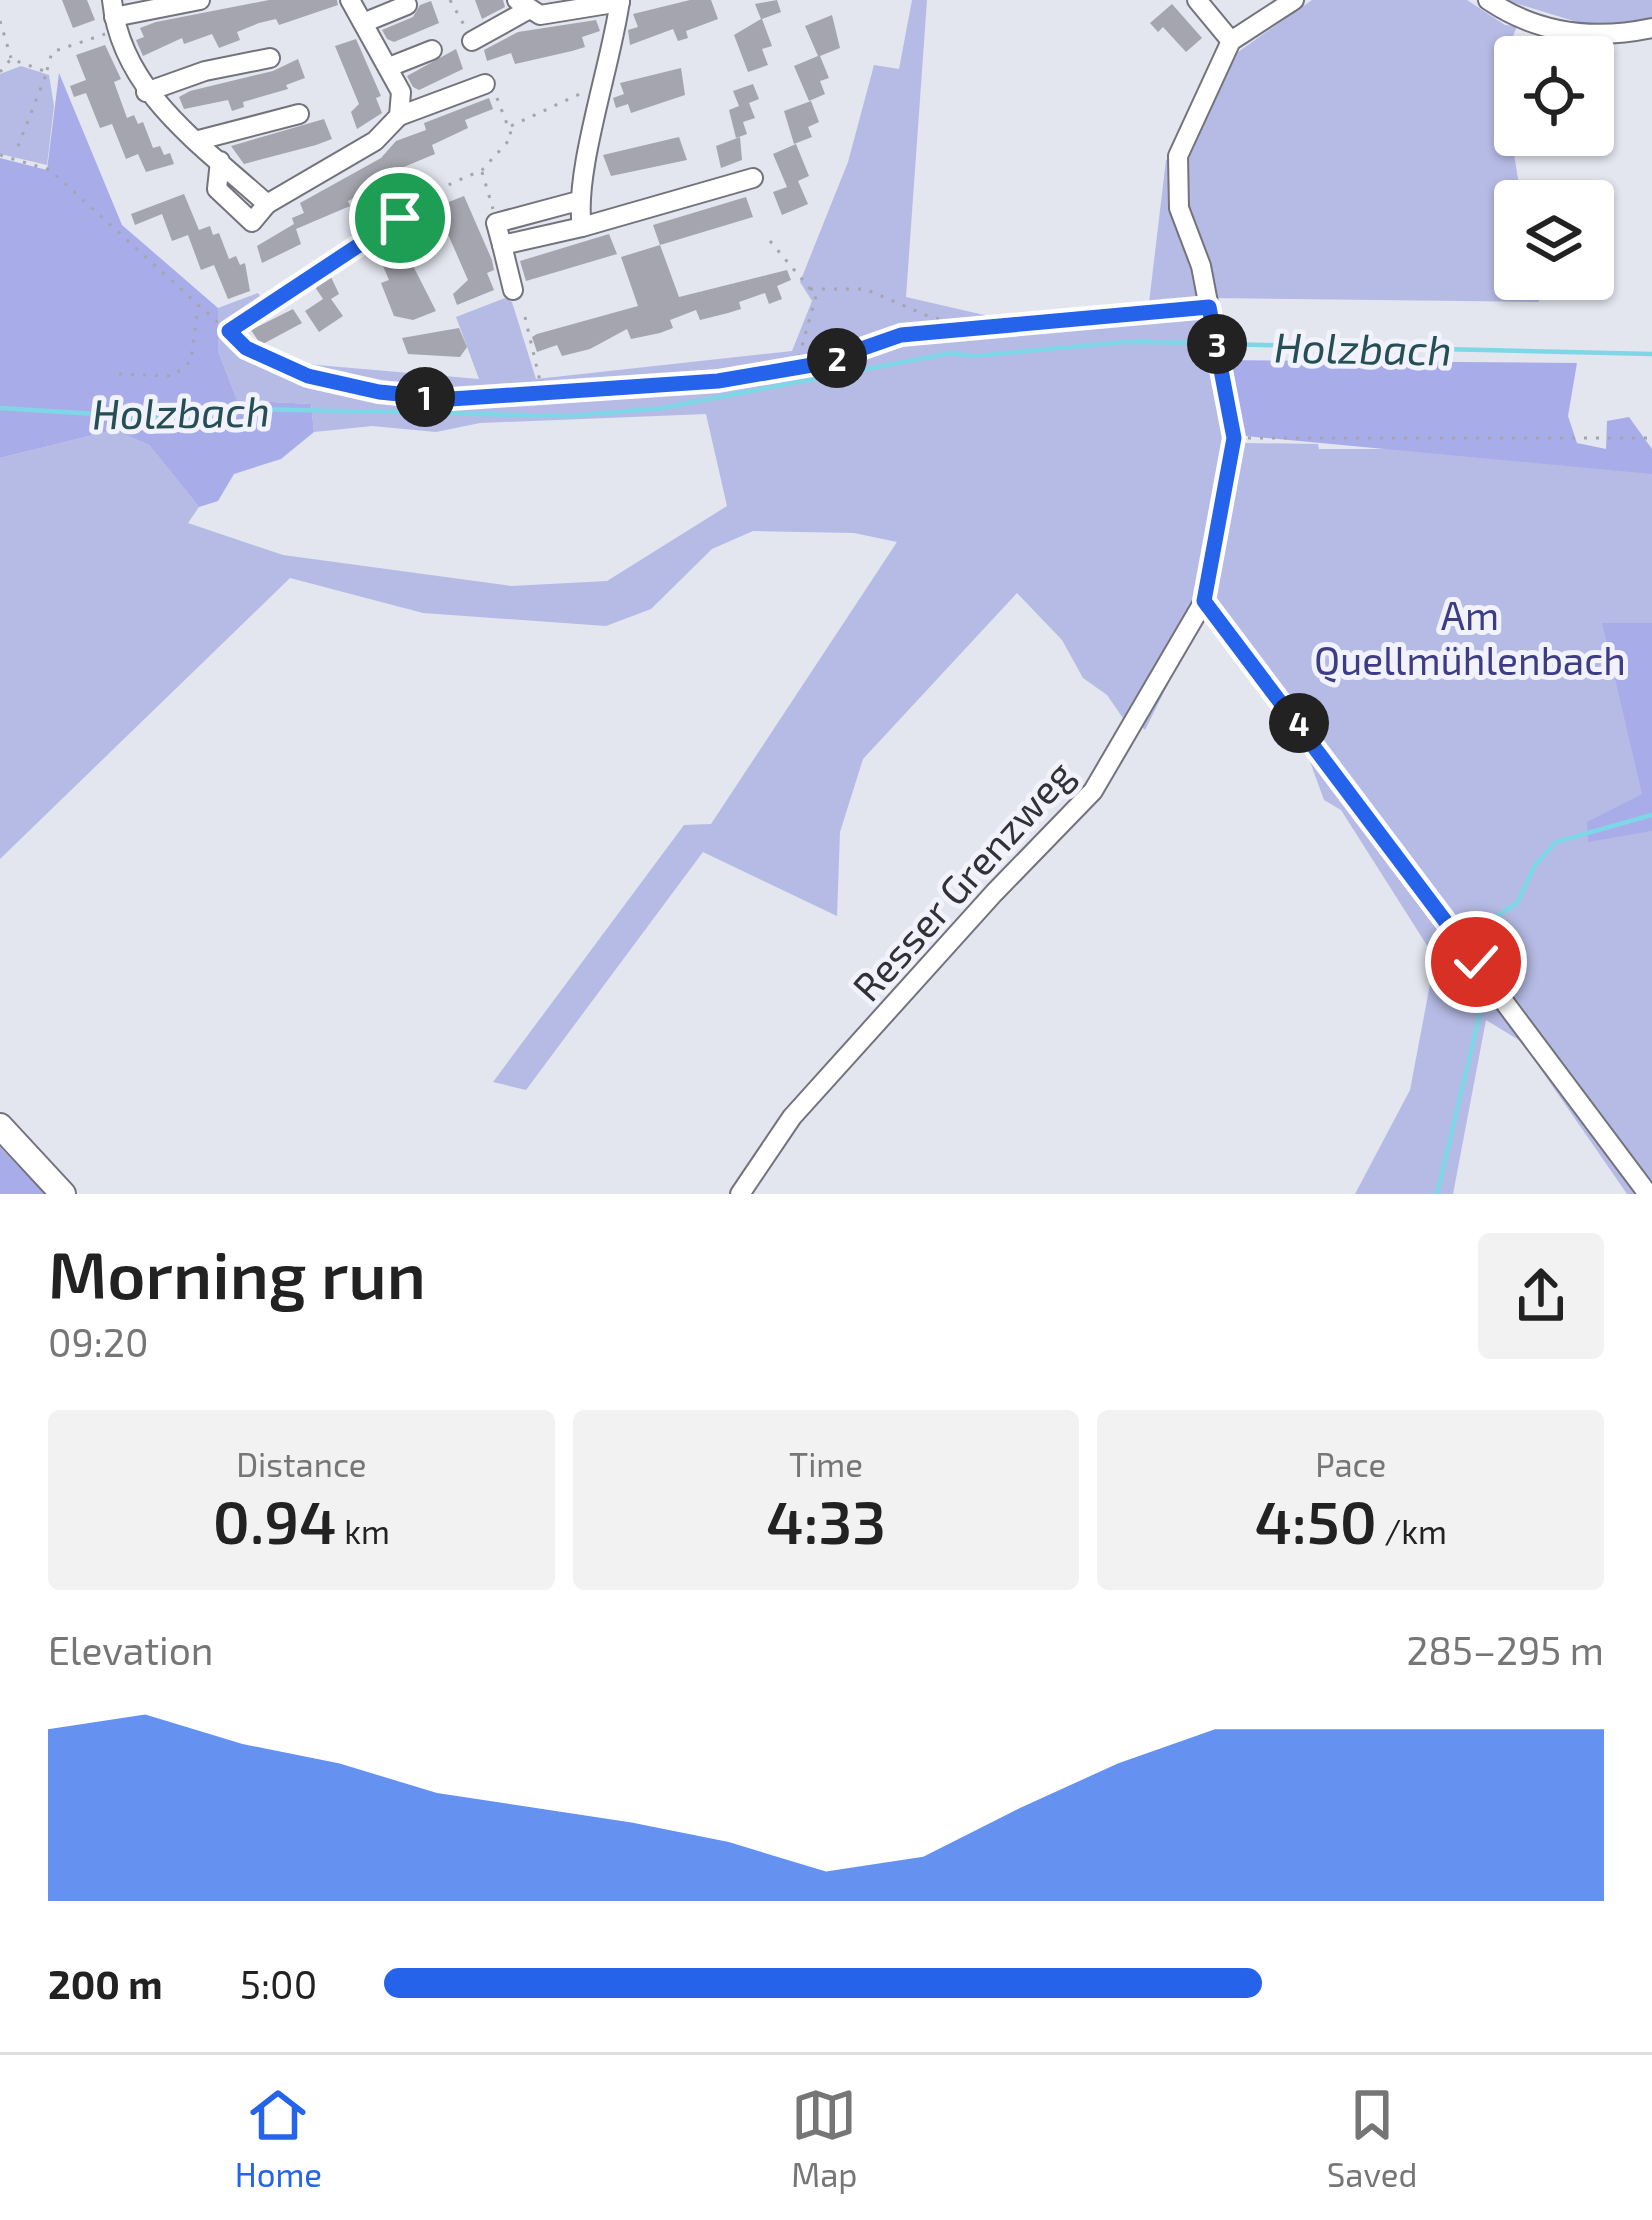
<!DOCTYPE html>
<html lang="en">
<head>
<meta charset="utf-8">
<style>
	body { margin:0; font-family:"Exo 2",sans-serif; background:#f2f2f2; color:#222; height:100vh; display:flex; flex-direction:column; font-size:45px; white-space:nowrap }
	* { box-sizing:border-box; margin:0 }
	p { font-size:39px; color:#767676 }
	.icon { flex:none; width:66px; height:66px; fill:none; stroke:currentColor; stroke-width:2; stroke-linecap:round; stroke-linejoin:round }
	.map { position:relative; height:1194px; overflow:hidden }
	.drawer { display:flex; flex-direction:column; background:#fff; flex:1 }
	.drawer>* { flex:none }
	.tools { position:absolute; left:1494px; top:36px; display:grid; gap:24px }
	.tools a { display:grid; place-items:center; width:120px; height:120px; border-radius:12px; background:#fff; box-shadow:0 3px 9px #0004; font-size:60px }
	.pin { position:absolute; display:grid; place-items:center; width:102px; height:102px; color:#fff; margin:-51px; border:6px solid #fff; border-radius:50%; box-shadow:0 3px 12px #0007 }
	.km { position:absolute; width:60px; height:60px; margin:-30px; border-radius:50%; background:#222; color:#fff; font-size:33px; line-height:60px; text-align:center }
	.round { display:grid; place-items:center; flex:none; width:126px; height:126px; border-radius:12px; background:#f2f2f2 }
	.overview { display:flex; align-items:center; justify-content:space-between; height:204px; padding:0 48px }
	h1 { font-size:66px; font-weight:600; line-height:90px }
	.stats { display:grid; grid-template-columns:repeat(3,1fr); gap:18px; height:204px; padding:12px 48px }
	.stats div { display:grid; align-content:center; border-radius:12px; background:#f2f2f2; text-align:center }
	.stats b { font-size:60px; font-weight:600 }
	.stats small { font-size:33px; font-weight:400 }
	.stats p { font-size:33px }
	.chart { height:336px; padding:24px 48px }
	.chart p { display:flex; justify-content:space-between }
	.chart svg { width:100%; height:216px; margin-top:12px; fill:#2563eb; opacity:.7 }
	ul { padding:0 48px; list-style:none; font-size:39px }
	li { display:grid; grid-template-columns:192px 144px 1fr; align-items:center; height:90px }
	li i { height:30px; border-radius:15px; background:#2563eb }
	.tabs { display:flex; justify-content:space-around; align-items:center; height:168px; border-top:3px solid #e0e0e0; background:#fff; font-size:33px; color:#767676 }
	.tabs a { display:grid; justify-items:center; gap:6px }
	.tabs .on { color:#2563eb }
	.map>svg:first-child { display:block }
	.green { fill:#b6bbe5 }
	.forest { fill:#a8adea }
	.lines { fill:none; stroke-linecap:round; stroke-linejoin:round }
	.stream { stroke:#7fd6e7; stroke-width:4.5 }
	.building { fill:#a4a5ae }
	.minor-casing { stroke:#72737c; stroke-width:22 }
	.major-casing { stroke:#72737c; stroke-width:28 }
	.path { stroke:#a4a5ad; stroke-width:3; stroke-dasharray:3 9; stroke-linecap:butt }
	.minor { stroke:#fff; stroke-width:18 }
	.major { stroke:#fff; stroke-width:24 }
	.route-casing { stroke:#fff; stroke-width:24 }
	.route { stroke:#2563eb; stroke-width:15 }
	.labels { text-anchor:middle; dominant-baseline:central; stroke-width:10; stroke-linejoin:round; paint-order:stroke }
	.park-label { font-size:39px; fill:#3d3c84; stroke:#f1f2fc }
	.street-label { font-size:39px; fill:#323236; stroke:#f1f2fc }
	.water-label { font-size:42px; font-style:italic; fill:#254e55; stroke:#f1f2fc }
</style>
</head>
<body>
<div class="map">
<svg width="1652" height="1194" viewBox="0 0 1652 1194">
	<rect width="100%" height="100%" fill="#e3e5ef"/>
	<g class="green">
		<path d="M912,0H927L906,297L1006,320L1149,303L1166,160L1183,156L1238,52L1312,0H1467L1505,25L1517,26C1495,77 1515,148 1521,201H1515V279H1534L1539,302L1216,298L1231,435L1244,443L1318,444L1319,449H1652V1194H1627L1522,1042L1486,1020L1453,1194H1355L1410,1090L1435,958L1341,810L1324,800L1285,693L1209,602L1145,730L1131,715L1125,721L1107,695L1083,678L1062,640L1017,593L863,759L840,832L837,916L703,852L526,1090L493,1082L684,825L711,824L897,542L854,533L753,531L712,549L651,609L606,626L423,613L290,578L0,859V458L114,430L149,445L199,507L188,523L283,555L511,586L607,581L727,506L706,414L480,423L436,432L372,426L314,432L311,404L237,400L218,351V308L258,293L268,307L238,331L282,362L479,379L456,317L505,298L512,302L536,379L792,351L812,301L800,282L848,162L874,65L899,69Z"/>
		<path d="M1505,0H1652V20L1590,26Z"/>
		<path d="M21,66L49,75L54,106L47,165L0,154V74Z"/>
	</g>
	<g class="forest">
		<path d="M59,73L122,225L218,308V351L237,400L311,404L314,432L281,459L234,474L218,501L199,507L149,445L114,430L0,458V158L47,170Z"/>
		<path d="M1223,360L1577,363L1568,416L1577,443L1606,449L1607,421L1629,417L1652,449V474L1234,435Z"/>
		<path d="M1602,623H1652V831L1588,842L1587,822L1642,794Z"/>
		<path d="M0,1147L45,1194H0Z"/>
	</g>
	<g class="lines">
		<g class="stream">
			<path d="M1222,344L1652,354"/>
			<path d="M0,408L176,419L250,409L570,416L662,408L951,353L974,356L1125,342L1211,343"/>
			<path d="M1465,937L1517,903L1535,865L1556,842L1652,815"/>
			<path d="M1437,1194L1484,996L1481,984"/>
		</g>
	</g>
	<g class="building">
		<path d="M62,0H87L95,20L73,28Z"/>
		<path d="M269,0H337L338,5L279,25L276,19L259,23L237,32L240,40L219,48L212,34L184,44L182,38L143,56L136,40L144,37L140,28L156,22Z"/>
		<path d="M475,0H503L505,7L482,19Z"/>
		<path d="M690,0H711L718,19L686,31L688,38L678,41L673,29L630,45L628,30L638,27L633,14Z"/>
		<path d="M777,0L781,12L762,19L772,46L762,49L768,65L748,72L734,35L761,19L755,4Z"/>
		<path d="M431,1L439,23L394,42L387,39L382,30L413,17L420,5Z"/>
		<path d="M1172,4L1202,38L1186,52L1163,27L1158,32L1150,23Z"/>
		<path d="M832,15L840,48L820,56L829,78L820,81L825,94L809,101L794,66L818,56L805,26Z"/>
		<path d="M596,20L600,31L582,37L585,47L572,51L515,64L511,53L487,61L484,50L518,32Z"/>
		<path d="M356,39L381,96L376,98L382,113L357,129L351,112L359,104L335,46Z"/>
		<path d="M105,45L121,79L114,82L127,118L134,115L138,124L143,122L153,148L160,146L164,155L170,153L174,164L146,172L138,154L126,159L112,124L100,128L86,93L74,97L70,86L86,80L76,55Z"/>
		<path d="M456,49L463,69L419,90L413,87L407,76Z"/>
		<path d="M298,59L305,78L286,85L288,89L243,102L244,107L232,111L228,100L184,109L179,97L190,91L273,71Z"/>
		<path d="M681,68L685,95L631,113L628,104L616,108L613,98L624,94L620,83Z"/>
		<path d="M753,84L759,99L749,103L755,118L743,122L747,134L736,138L729,110L739,106L733,91Z"/>
		<path d="M489,98L493,109L465,120L468,128L432,145L435,154L387,174L389,181L348,201L350,206L296,229L301,244L262,263L257,246L294,224L292,218L304,213L300,203L381,158L396,141L426,130L424,123Z"/>
		<path d="M811,101L819,122L808,127L812,137L794,144L784,111Z"/>
		<path d="M324,119L332,139L316,145L244,164L231,146Z"/>
		<path d="M679,137L687,160L611,176L603,155Z"/>
		<path d="M740,137L742,160L721,168L716,146Z"/>
		<path d="M796,144L809,176L798,181L808,204L782,215L773,192L787,187L773,154Z"/>
		<path d="M184,194L199,230L210,226L213,235L219,233L229,259L236,256L240,265L245,263L250,291L228,299L214,265L201,270L188,235L172,241L162,214L135,225L131,214Z"/>
		<path d="M464,196L492,260L494,270L487,273L494,290L457,305L453,294L468,280L436,207Z"/>
		<path d="M746,197L753,217L660,245L679,297L787,270L791,280L777,286L782,299L769,304L765,293L739,302L741,309L728,313L700,320L696,310L670,320L673,328L660,333L631,339L627,329L590,349L562,356L557,345L537,352L532,337L537,334L638,306L621,257L660,245L653,225Z"/>
		<path d="M609,234L617,254L526,281L520,261Z"/>
		<path d="M408,256L436,311L413,320L394,316L381,283L389,280L383,266Z"/>
		<path d="M331,277L339,294L331,299L343,316L319,332L305,311L323,299L315,287Z"/>
		<path d="M293,309L302,323L261,345L251,330Z"/>
		<path d="M459,328L467,347L460,357L408,354L402,338Z"/>
	</g>
	<g class="lines">
		<defs>
			<g id="minor">
				<path d="M112,0C121,92 203,146 267,204L252,222L217,189L220,161"/>
				<path d="M517,0L540,15L620,2"/>
				<path d="M1197,0L1231,41"/>
				<path d="M1488,0C1538,34 1595,40 1652,28"/>
				<path d="M114,17L200,0"/>
				<path d="M363,23L407,5"/>
				<path d="M472,41L526,11"/>
				<path d="M389,67L432,50"/>
				<path d="M146,92L205,71L270,58"/>
				<path d="M399,116L485,84"/>
				<path d="M199,140L299,114"/>
				<path d="M578,201L496,223L502,245L582,227C573,173 612,62 620,0"/>
				<path d="M267,204L375,141L399,116L401,92L350,0"/>
				<path d="M582,227L753,178"/>
				<path d="M502,245L513,290"/>
				<path d="M1204,601L1648,1194"/>
				<path d="M740,1194L792,1117L994,893L1093,791L1204,601L1234,438L1201,266L1179,208L1178,156L1231,41L1294,0"/>
			</g>
			<path id="major" d="M0,1126L63,1194"/>
		</defs>
		<use href="#minor" class="minor-casing"/>
		<use href="#major" class="major-casing"/>
		<g class="path">
			<path d="M450,0L464,25"/>
			<path d="M0,21L11,58"/>
			<path d="M47,70L52,52L105,34"/>
			<path d="M0,72L11,59L47,72L15,154"/>
			<path d="M511,126L584,92"/>
			<path d="M0,155L50,170L246,348L308,376L378,392L451,399L520,397L718,381L818,364L901,335L975,325"/>
			<path d="M482,172L493,209"/>
			<path d="M770,241L816,296L797,364"/>
			<path d="M654,286L655,291"/>
			<path d="M810,289H865L930,317L968,324"/>
			<path d="M525,317L543,394"/>
			<path d="M978,325L1195,307"/>
			<path d="M229,331L437,190L482,170L512,137L495,93"/>
			<path d="M119,374L173,376L191,361L198,305"/>
			<path d="M1248,438H1652"/>
		</g>
		<use href="#minor" class="minor"/>
		<use href="#major" class="major"/>
	</g>
	<g class="lines">
		<defs>
			<path id="route" d="M400,218L229,331L246,348L308,376L379,392L451,399L718,381L818,364L901,335L1209,307L1234,438L1204,601L1476,962"/>
		</defs>
		<use href="#route" class="route-casing"/>
		<use href="#route" class="route"/>
	</g>
	<g class="labels">
		<g class="park-label">
			<text x="1470" y="614">Am<tspan x="1470" dy="45">Quellmühlenbach</tspan></text>
		</g>
		<g class="street-label">
			<text transform="translate(962 880) rotate(-48)">Resser Grenzweg</text>
		</g>
		<g class="water-label">
			<text transform="translate(1363 347) rotate(1)">Holzbach</text>
			<text transform="translate(181 411) rotate(-1)">Holzbach</text>
		</g>
	</g>
</svg>
<div class="tools">
<a><svg class="icon" aria-label="locate" viewBox="0 0 24 24"><circle cx="12" cy="12" r="6"/><path d="M12 2v4M12 18v4M2 12h4M18 12h4"/></svg></a>
<a><svg class="icon" aria-label="layers" viewBox="0 0 24 24"><path d="M12 4l9 5-9 5-9-5zM3 14l9 5 9-5"/></svg></a>
</div>
<div class="pin" style="left:400px;top:218px;background:#1e9e55"><svg class="icon" aria-label="arrive" viewBox="0 0 24 24"><path d="M6 21V4h12l-3 4 3 4H6"/></svg></div>
<div class="pin" style="left:1476px;top:962px;background:#d93025"><svg class="icon" aria-label="check" viewBox="0 0 24 24"><path d="M5 12l5 5 9-10"/></svg></div>
<b class="km" style="left:425px;top:397px">1</b>
<b class="km" style="left:837px;top:358px">2</b>
<b class="km" style="left:1217px;top:344px">3</b>
<b class="km" style="left:1299px;top:723px">4</b>
</div>
<section class="drawer">
<div class="overview"><div><h1>Morning run</h1><p>09:20</p></div><a class="round"><svg class="icon" aria-label="share" viewBox="0 0 24 24"><path d="M12 15V3M7 8l5-5 5 5M5 13v7h14v-7"/></svg></a></div>
<div class="stats">
<div><p>Distance</p><b>0.94<small> km</small></b></div>
<div><p>Time</p><b>4:33</b></div>
<div><p>Pace</p><b>4:50<small> /km</small></b></div>
</div>
<div class="chart"><p><span>Elevation</span>285–295 m</p>
<svg viewBox="0 0 160 44" preserveAspectRatio="none"><path d="M0 44V9L10 6L20 12L30 16L40 22L50 25L60 28L70 32L80 38L90 35L100 25L110 16L120 9L130 9L140 9L150 9L160 9V44z"/></svg>
</div>
<ul>
<li><b>200 m</b>5:00<i style="width:72%"></i></li>
</ul>
</section>
<nav class="tabs">
<a class="on"><svg class="icon" aria-label="home" viewBox="0 0 24 24"><path d="M3 11l9-7 9 7M6 9v11h12V9"/></svg>Home</a>
<a><svg class="icon" aria-label="map" viewBox="0 0 24 24"><path d="M3 6l6-2 6 2 6-2v14l-6 2-6-2-6 2zM9 4v14M15 6v14"/></svg>Map</a>
<a><svg class="icon" aria-label="saved" viewBox="0 0 24 24"><path d="M7 4h10v16l-5-4-5 4z"/></svg>Saved</a>
</nav>
</body>
</html>
